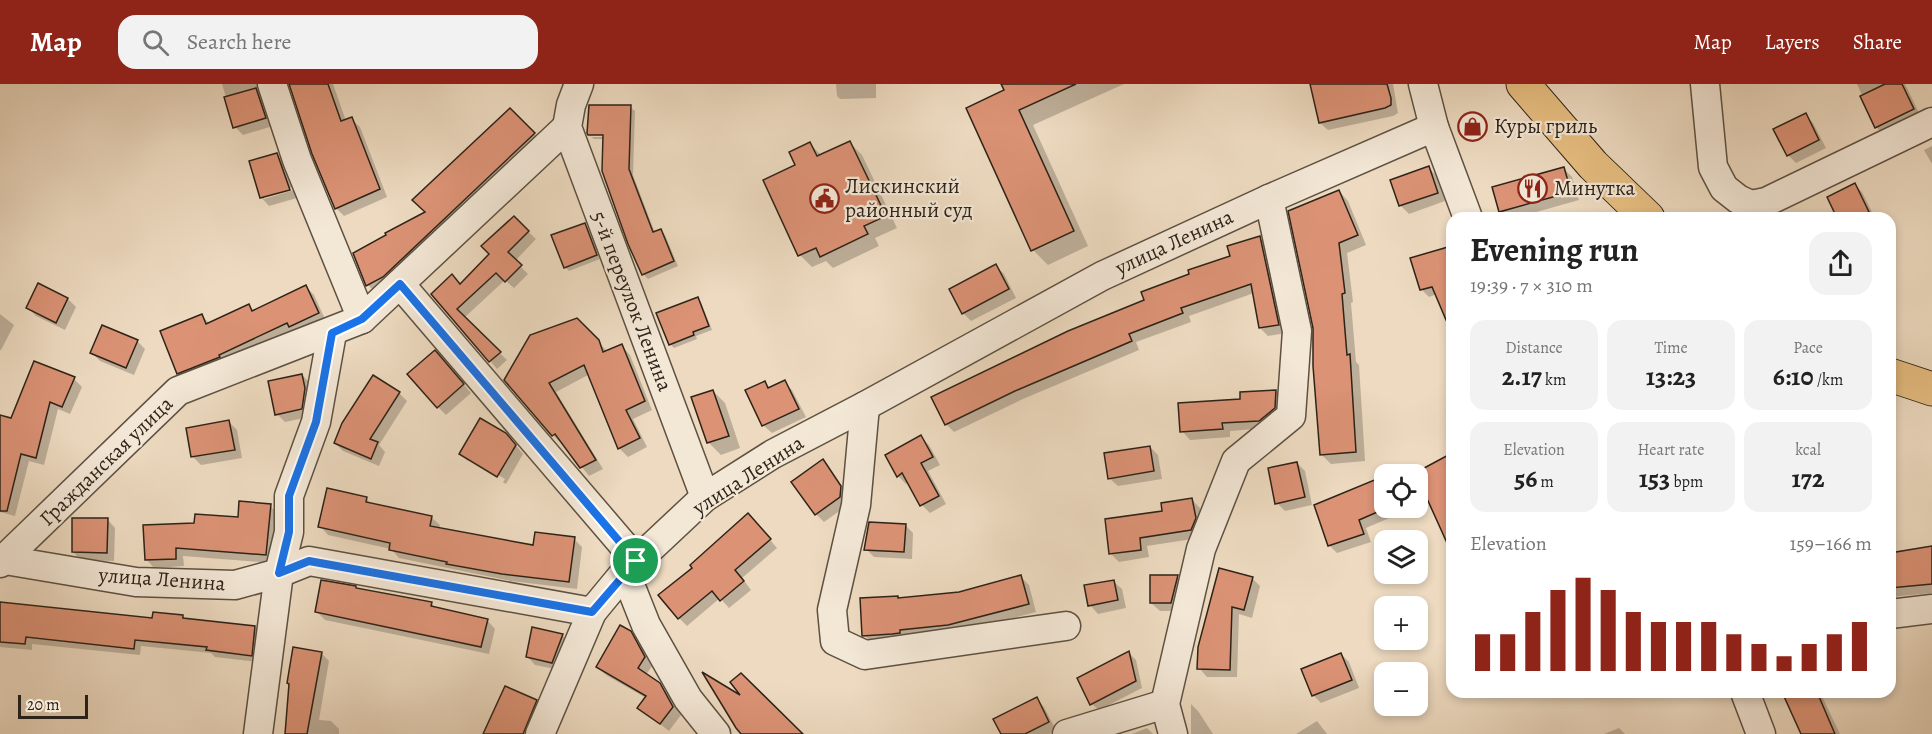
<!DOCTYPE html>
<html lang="en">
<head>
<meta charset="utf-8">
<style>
	body { margin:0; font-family:Alegreya,serif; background:#f2f2f2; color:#222; height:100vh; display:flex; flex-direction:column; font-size:22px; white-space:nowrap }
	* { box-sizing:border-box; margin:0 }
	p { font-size:20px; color:#767676 }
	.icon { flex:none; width:33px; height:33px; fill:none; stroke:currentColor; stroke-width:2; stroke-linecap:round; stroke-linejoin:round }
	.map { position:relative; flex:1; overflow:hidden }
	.side { position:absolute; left:1446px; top:128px; width:450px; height:486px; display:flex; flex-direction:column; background:#fff; border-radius:18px; box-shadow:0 3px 9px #0003 }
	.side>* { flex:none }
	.controls { position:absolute; left:1374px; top:380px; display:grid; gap:12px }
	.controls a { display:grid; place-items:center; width:54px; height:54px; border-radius:12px; background:#fff; box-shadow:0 3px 9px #0003; font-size:30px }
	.scale { position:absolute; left:18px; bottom:15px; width:70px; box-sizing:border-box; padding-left:6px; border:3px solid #2d2318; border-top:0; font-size:16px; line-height:21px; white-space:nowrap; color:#2d2318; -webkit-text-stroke:4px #f3e7d6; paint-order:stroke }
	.pin { position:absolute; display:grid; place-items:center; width:51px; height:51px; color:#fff; margin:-26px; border:3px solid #fff; border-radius:50%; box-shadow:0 2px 6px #0007 }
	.round { display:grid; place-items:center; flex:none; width:63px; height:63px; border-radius:18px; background:#f2f2f2 }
	.head { display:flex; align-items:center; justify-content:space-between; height:102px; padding:0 24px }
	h1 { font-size:33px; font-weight:700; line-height:45px }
	.metrics { display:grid; grid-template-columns:repeat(3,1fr); gap:9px; height:102px; padding:6px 24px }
	.metrics div { display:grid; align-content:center; border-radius:15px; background:#f2f2f2; text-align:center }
	.metrics b { font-size:26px; font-weight:700 }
	.metrics small { font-size:16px; font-weight:400 }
	.metrics p { font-size:16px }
	.chart { height:168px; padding:12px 24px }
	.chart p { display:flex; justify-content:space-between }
	.chart svg { width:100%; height:108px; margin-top:6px; stroke:#8f2418; stroke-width:6 }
	header { display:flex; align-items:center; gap:36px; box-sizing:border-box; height:84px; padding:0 30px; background:#8f2418; color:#fff }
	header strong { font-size:28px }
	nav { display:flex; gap:33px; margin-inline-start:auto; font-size:21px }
	.search { width:420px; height:54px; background:#f2f2f2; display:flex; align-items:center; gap:15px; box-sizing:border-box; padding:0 21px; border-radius:18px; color:#767676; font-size:22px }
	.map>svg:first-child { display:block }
	.shadow { fill:#0003 }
	.building { fill:#db9275; stroke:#2d2318; stroke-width:1.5 }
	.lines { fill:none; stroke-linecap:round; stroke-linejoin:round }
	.minor-casing { stroke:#5d5142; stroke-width:31 }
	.major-casing { stroke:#2d2318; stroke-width:35 }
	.minor { stroke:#f3e7d6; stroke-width:28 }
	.major { stroke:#e6bd80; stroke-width:33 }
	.route-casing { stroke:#fff; stroke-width:12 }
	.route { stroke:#1a73e8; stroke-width:8 }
	.labels { text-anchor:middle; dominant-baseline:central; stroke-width:4.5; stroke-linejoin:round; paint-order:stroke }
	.poi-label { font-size:21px; fill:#2d2318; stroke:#f3e7d6; text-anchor:start }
	.street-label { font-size:21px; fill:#2d2318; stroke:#f3e7d6 }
</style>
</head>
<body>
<header>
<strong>Map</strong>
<div class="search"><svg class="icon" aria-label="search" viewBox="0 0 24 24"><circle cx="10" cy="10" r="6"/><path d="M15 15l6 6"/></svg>Search here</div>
<nav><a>Map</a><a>Layers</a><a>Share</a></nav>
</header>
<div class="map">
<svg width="1932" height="650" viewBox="0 0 1932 650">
	<rect width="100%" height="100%" fill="#eddac0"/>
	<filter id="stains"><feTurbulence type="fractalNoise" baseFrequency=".00333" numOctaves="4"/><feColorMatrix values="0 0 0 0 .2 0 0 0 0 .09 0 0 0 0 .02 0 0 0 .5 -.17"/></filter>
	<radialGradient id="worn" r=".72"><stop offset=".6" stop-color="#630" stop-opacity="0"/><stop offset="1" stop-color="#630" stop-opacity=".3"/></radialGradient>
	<g class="shadow">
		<path d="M222,0H260L273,42L243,51L235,43Z"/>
		<path d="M291,0H333L346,37L351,35L360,43L387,113L344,132L336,124Z"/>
		<path d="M836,0H876V14L840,15L837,12Z"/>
		<path d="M1003,0H1124L1033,41L1088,162L1048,181L1033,166L1006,7Z"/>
		<path d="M1312,0H1393L1398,29L1393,32L1328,46L1320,39Z"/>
		<path d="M1857,0H1905L1921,33L1884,51L1876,43Z"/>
		<path d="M630,23L635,27L633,91L655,149L661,146L665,151L678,182L648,195L643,190L605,55H594L591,53H611V50H591V53L589,50Z"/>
		<path d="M510,26L542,58L376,209L368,201Z"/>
		<path d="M1805,31L1813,39L1826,64L1796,79L1788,71Z"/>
		<path d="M850,59L862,71L897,144L875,154L879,162L833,184L826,177L812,183L800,171L797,82L810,60L822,72Z"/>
		<path d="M1932,62V80L1924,66Z"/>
		<path d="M277,71L285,79L293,103L264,111V115L294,106L297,114L269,122L261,113Z"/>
		<path d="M1429,84L1437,92L1445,117L1409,130L1401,122L1392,97Z"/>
		<path d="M1564,85L1572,93L1579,116L1515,134H1507L1500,127Z"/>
		<path d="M1854,100L1862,108L1875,134H1839Z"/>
		<path d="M1339,107L1348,117L1366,161L1347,169L1353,218L1351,219L1356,278L1359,281L1365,377L1331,380L1322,371Z"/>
		<path d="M514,134L536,155L515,177L528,190L514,204L505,196L464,234L507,276L497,285L433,210L461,201L491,170Z"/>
		<path d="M585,140L588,144L600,175L569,187L565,183Z"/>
		<path d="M1260,154L1268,162L1286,249L1268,252L1260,244L1254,209L1189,232L1191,238L1136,258L1139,266L1023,315L954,348L946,340L1146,216L1191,190L1232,172Z"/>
		<path d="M1448,164L1452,168V239L1437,210L1429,213L1421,205Z"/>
		<path d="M996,182L1004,190L1016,214L971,237L963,229Z"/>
		<path d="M39,201L68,215L76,223L65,246L36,232L28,224Z"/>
		<path d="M306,203L314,211L326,237L187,297L179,289L202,232L210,240L248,221L254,227Z"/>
		<path d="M698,215L701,218L712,246L696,252L697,255L674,264L670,260Z"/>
		<path d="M0,230L14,241L1,266H0Z"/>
		<path d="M576,236L608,268L622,262L630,271L652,326L633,335L647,363L628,373L619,364L590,290L556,308L603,385L589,392L563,359L562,360L553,351L505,296Z"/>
		<path d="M137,257L145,265L134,291L100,277L92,269Z"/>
		<path d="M443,276L471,309L446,331L438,323Z"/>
		<path d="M302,291L310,299L309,333L285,338L277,330Z"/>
		<path d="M74,295L82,303L70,330L58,325L44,381L29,377L15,432L0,428V341L12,336Z"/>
		<path d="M765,298L770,304L784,298L792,306L806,333L772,349L763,341Z"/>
		<path d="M713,307L725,319L740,364L721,371L709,359L693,314Z"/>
		<path d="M1276,307L1284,316L1268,344L1230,347V353L1190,356L1182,347L1242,316Z"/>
		<path d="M399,309L407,317L379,361L385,368L379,382L343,367L335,359Z"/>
		<path d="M229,338L237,346L242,374L201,381L193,373L188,345Z"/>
		<path d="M921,353L929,361L940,381L928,387L946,420L930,429L922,421L909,398L906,400L898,392Z"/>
		<path d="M514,359L523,370L506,400L469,377L503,398L505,395L468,374V377L461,370Z"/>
		<path d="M1150,363L1158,371L1162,395L1118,402L1109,394Z"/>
		<path d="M1452,371V465L1430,417L1418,422L1416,390Z"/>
		<path d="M822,377L849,411L848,421L824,438L816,430Z"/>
		<path d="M1297,379L1305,387L1312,421L1285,427L1277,419Z"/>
		<path d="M1384,393V423H1415L1366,444L1371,458L1337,469L1329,461L1363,402Z"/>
		<path d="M366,415L373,421L431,433L440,441L439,445L534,463L574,455L582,463L577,505L511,497L399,474L391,465L328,451L320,442Z"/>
		<path d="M1192,416L1200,424L1203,443L1199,454L1147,462L1149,473L1119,478L1111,470L1164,429Z"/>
		<path d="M270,422L278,430L273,479L183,472L184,482L154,484L146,475L196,440L239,435Z"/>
		<path d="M107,435L115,444L114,477L81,476L73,468Z"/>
		<path d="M756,439L777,464L742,494L751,506L729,524L720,514L687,542L679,534Z"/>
		<path d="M905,441L913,449L912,475L874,473L866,465Z"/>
		<path d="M1932,464V509L1890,513V470Z"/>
		<path d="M1021,493L1029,501L1036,528L956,549L872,559L864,551L899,515L959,509Z"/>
		<path d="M1177,493L1185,501L1179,527H1160L1151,519Z"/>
		<path d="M1252,494L1260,502L1252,534L1239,530L1237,593H1207L1199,584V564Z"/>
		<path d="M1113,497L1122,505L1126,524L1098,530L1090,521Z"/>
		<path d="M0,519L153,536L182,533L186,536L255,544L262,550L258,578L215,573L211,569L141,562L140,571L32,560V566L0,563Z"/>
		<path d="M431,519L437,525L487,536L495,545L489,570L325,536L317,528Z"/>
		<path d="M630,548L638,557L652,582L646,591L668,609L681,631L669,647L639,624L646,614L606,591L597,583Z"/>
		<path d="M562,551L570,559L560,586L535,581L527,572Z"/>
		<path d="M321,569L329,577L319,636L331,637L339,645V650H286Z"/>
		<path d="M1129,569L1136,576L1142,604L1099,626L1092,620Z"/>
		<path d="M1341,570L1349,578L1359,604L1321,619L1313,611Z"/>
		<path d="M1691,608H1709L1697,613Z"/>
		<path d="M1784,608H1820L1840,650H1803Z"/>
		<path d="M1036,615L1044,623L1056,646L1049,650H1003Z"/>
		<path d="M536,617L544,625L533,650H485Z"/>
		<path d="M1191,620L1198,627L1213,650H1191Z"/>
		<path d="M1317,637L1327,650H1296Z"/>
		<path d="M1147,644L1153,650H1132Z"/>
		<path d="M1619,644L1625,650H1604Z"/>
	</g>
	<g class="building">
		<path d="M289,0H328L341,37L352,33L380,105L335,125L312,70Z"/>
		<path d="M1001,0H1076L1019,26L1074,147L1031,167L966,24L1004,6Z"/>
		<path d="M1310,0H1387L1391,14V21L1385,24L1319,39Z"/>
		<path d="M1885,0H1902L1914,25L1875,44L1860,12Z"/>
		<path d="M256,4L266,34L233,44L224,13Z"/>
		<path d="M589,21H631L629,85L653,148L661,145L674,177L642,191L628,160L602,87L603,51H588L587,49Z"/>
		<path d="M510,24L535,49L383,193L366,202L353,169L386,151L385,149L425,128L412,116Z"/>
		<path d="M1806,29L1819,56L1787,72L1773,45Z"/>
		<path d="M850,57L886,132L864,142L868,150L820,173L816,164L798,172L763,96L795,81L789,68L810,58L817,72Z"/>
		<path d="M277,69L290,106L260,114L249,77Z"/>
		<path d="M1429,82L1438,109L1399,122L1390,96Z"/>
		<path d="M1564,83L1571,108L1499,128L1492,103Z"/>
		<path d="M1855,99L1869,128L1858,134H1837L1827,113Z"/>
		<path d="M1339,106L1358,151L1339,159L1345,209L1342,210L1347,271L1350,270L1356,368L1320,371L1313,282V244L1288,127Z"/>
		<path d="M514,132L529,147L508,168L522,181L505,198L496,189L457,225L501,268L489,278L431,210L452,190L460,200L489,170L481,162Z"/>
		<path d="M585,139L597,171L564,184L551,151Z"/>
		<path d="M1260,152L1279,241L1259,244L1251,200L1181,224L1183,229L1129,250L1132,257L1015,307L945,341L931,313L1068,247L1144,216L1141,208L1189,190L1188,186L1230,172L1227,162Z"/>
		<path d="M1448,163L1452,175V250L1432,203L1420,206L1410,174Z"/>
		<path d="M996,180L1009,205L962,230L949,205Z"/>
		<path d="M38,199L68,214L56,239L26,224Z"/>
		<path d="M306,201L319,229L289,243L287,239L219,271L220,273L177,290L160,247L202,230L206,240L249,220L252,227Z"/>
		<path d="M698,213L709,242L693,248L694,251L669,261L656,229Z"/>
		<path d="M577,234L599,256L603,268L622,260L645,317L626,326L640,354L618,365L584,281L549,299L596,376L580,384L555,350L552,352L504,296L530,251Z"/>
		<path d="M102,241L138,256L126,284L90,269Z"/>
		<path d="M435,266L464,300L437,324L407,290Z"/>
		<path d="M34,277L75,293L62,323L50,318L36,374L21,370L7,427H0V331L11,334Z"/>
		<path d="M302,290L305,304L302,325L275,331L268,297Z"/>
		<path d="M373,291L400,308L370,355L378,358L371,375L334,359L342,339Z"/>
		<path d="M785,296L799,325L762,342L745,306L765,297L768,304Z"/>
		<path d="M713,306L729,352L707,359L691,313Z"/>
		<path d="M1276,306L1275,324L1259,337L1222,339L1223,345L1180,348L1178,319L1240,315V308Z"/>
		<path d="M480,334L506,349L516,361L497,393L459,370Z"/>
		<path d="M229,336L235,366L191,373L186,344Z"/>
		<path d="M921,351L933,373L921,379L939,412L920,422L902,389L897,393L885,371Z"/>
		<path d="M1150,362L1154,387L1108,395L1104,369Z"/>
		<path d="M1452,369V470L1424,408L1418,411V390H1413Z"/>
		<path d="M823,375L841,402L840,413L815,431L791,398Z"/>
		<path d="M1297,378L1305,413L1275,420L1268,384Z"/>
		<path d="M1384,392V423H1389L1359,436L1364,450L1328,462L1314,421Z"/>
		<path d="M327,404L367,413L366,418L432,432L430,442L533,461L535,448L575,453L569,498L502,490L446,480L447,478L389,466L390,459L318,443Z"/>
		<path d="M1192,414L1196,434L1191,446L1140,454L1141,466L1109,470L1105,435L1162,427L1161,419Z"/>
		<path d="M239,417L271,420L266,471L176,464V475L145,476L143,441L194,439L195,430L238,433Z"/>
		<path d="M748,429L771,455L735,486L744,497L720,517L712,507L678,535L658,511L692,484L690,481Z"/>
		<path d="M72,434H108L107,469L72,468Z"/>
		<path d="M869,438L906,440L904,468L864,466Z"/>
		<path d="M1932,462V500L1890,504V469Z"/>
		<path d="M1219,484L1253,493L1244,526L1232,523L1230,586L1197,585L1198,563Z"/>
		<path d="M1021,491L1029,520L948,541L900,546V549L892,550L862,552L860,514L898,512V514L959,508Z"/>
		<path d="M1150,491H1178L1171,519H1150Z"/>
		<path d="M321,496L356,502V504L432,518L431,522L488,535L481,563L315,528Z"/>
		<path d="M1114,496L1118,516L1088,522L1084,501Z"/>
		<path d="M0,518L152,534L153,528L183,531V534L255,542L252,572L206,566L207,563L135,556L134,565L26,553L25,560L0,558Z"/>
		<path d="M620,541L631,547L645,573L638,584L660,599L673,623L660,640L637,624L646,612L596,583Z"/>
		<path d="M532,543L563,550L552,579L526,573Z"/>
		<path d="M293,563L322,568L307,650H285L289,600L287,599Z"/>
		<path d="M1129,567L1136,597L1090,621L1077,594Z"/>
		<path d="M1341,569L1352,596L1312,612L1301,585Z"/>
		<path d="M702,588L740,611L730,598L741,589L803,650H741L736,644Z"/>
		<path d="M505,602L537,616L523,650H483Z"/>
		<path d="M1782,608H1817L1835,650H1801Z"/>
		<path d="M1037,613L1049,638L1025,650H1001L993,635Z"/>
	</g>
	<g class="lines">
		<defs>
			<g id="minor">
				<path d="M272,0L297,76L362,235"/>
				<path d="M579,0L571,21L567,43L705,413"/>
				<path d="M1423,0L1434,43L1468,134"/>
				<path d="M1705,0L1713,83L1724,104L1738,115L1751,121L1766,118L1932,38"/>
				<path d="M400,200L637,477"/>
				<path d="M865,322L856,421L832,526L835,557L865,571L1066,542"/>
				<path d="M5,476L136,498L235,501L279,489L309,477L592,528L625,488L705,413L773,370L865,322L1102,192L1269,115L1434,43"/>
				<path d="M0,479L178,307L362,235L567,43"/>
				<path d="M625,488L646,541L688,615L716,650"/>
				<path d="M1890,530L1932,525"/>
				<path d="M1745,608L1761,650"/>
				<path d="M258,650L279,489L289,448V412L316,338L332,249"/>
				<path d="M540,650L592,528"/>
				<path d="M1067,650L1165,620"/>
				<path d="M1173,650L1165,620L1201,465L1236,377L1291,332L1297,247L1269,115"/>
			</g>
			<g id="major">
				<path d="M1523,0L1593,81L1648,134"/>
				<path d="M1890,291L1932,305"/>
			</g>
		</defs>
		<use href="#minor" class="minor-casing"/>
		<use href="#major" class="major-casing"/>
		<use href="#minor" class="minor"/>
		<use href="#major" class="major"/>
	</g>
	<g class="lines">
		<defs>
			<path id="route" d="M400,200L636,477L592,528L309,477L279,489L289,448V412L316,338L332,249L362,235Z"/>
		</defs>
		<use href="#route" class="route-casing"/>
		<use href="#route" class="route"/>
	</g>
	<defs>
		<symbol id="shop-ring" viewBox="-11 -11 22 22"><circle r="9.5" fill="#f3e7d6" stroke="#8f2418" stroke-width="1.5"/><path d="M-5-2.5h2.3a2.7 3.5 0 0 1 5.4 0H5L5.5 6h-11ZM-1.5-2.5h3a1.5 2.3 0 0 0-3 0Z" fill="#8f2418"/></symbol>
		<symbol id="restaurant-ring" viewBox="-11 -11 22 22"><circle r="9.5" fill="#f3e7d6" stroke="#8f2418" stroke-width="1.5"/><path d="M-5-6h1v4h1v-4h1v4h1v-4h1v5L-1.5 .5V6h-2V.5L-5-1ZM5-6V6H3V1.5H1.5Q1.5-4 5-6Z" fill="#8f2418"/></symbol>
		<symbol id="civic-ring" viewBox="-11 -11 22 22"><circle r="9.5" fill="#f3e7d6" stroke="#8f2418" stroke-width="1.5"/><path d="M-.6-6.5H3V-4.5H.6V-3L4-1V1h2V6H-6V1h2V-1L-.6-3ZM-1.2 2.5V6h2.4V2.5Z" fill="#8f2418"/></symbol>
	</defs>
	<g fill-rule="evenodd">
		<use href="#shop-ring" x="1456" y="26" width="33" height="33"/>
		<use href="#restaurant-ring" x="1516" y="88" width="33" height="33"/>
		<use href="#civic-ring" x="808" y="98" width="33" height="33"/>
	</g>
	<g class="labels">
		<g class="poi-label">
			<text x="1494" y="42">Куры гриль</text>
			<text x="845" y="102">Лискинский<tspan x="845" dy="24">районный суд</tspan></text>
			<text x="1554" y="104">Минутка</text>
		</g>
		<g class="street-label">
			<text transform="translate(1174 158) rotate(-25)">улица Ленина</text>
			<text transform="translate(632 217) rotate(69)">5-й переулок Ленина</text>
			<text transform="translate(106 377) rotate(-44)">Гражданская улица</text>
			<text transform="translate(748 391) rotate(-33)">улица Ленина</text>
			<text transform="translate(162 495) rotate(4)">улица Ленина</text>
		</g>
	</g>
	<rect width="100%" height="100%" filter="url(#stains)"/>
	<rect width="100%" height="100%" fill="url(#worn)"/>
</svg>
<div class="controls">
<a><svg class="icon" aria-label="locate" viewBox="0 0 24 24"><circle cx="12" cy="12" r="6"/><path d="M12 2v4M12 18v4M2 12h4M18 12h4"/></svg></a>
<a><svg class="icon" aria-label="layers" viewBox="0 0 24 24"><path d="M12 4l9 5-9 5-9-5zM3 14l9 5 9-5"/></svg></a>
<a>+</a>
<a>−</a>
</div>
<div class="scale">20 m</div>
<div class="pin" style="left:636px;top:477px;background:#1e9e55"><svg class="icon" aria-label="arrive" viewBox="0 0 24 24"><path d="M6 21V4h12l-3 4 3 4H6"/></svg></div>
<section class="side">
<div class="head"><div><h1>Evening run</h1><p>19:39 · 7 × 310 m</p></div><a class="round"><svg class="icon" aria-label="share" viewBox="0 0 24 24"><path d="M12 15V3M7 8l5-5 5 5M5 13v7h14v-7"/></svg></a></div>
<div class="metrics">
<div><p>Distance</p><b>2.17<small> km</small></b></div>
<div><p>Time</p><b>13:23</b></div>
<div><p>Pace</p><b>6:10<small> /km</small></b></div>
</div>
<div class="metrics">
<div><p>Elevation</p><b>56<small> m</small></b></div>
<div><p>Heart rate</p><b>153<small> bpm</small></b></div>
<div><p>kcal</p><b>172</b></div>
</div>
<div class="chart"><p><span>Elevation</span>159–166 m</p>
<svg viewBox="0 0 160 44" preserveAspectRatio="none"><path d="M5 44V29M15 44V29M25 44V20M35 44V11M45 44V6M55 44V11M65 44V20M75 44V24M85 44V24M95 44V24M105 44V29M115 44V33M125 44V38M135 44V33M145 44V29M155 44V24"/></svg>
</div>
</section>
</div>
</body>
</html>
